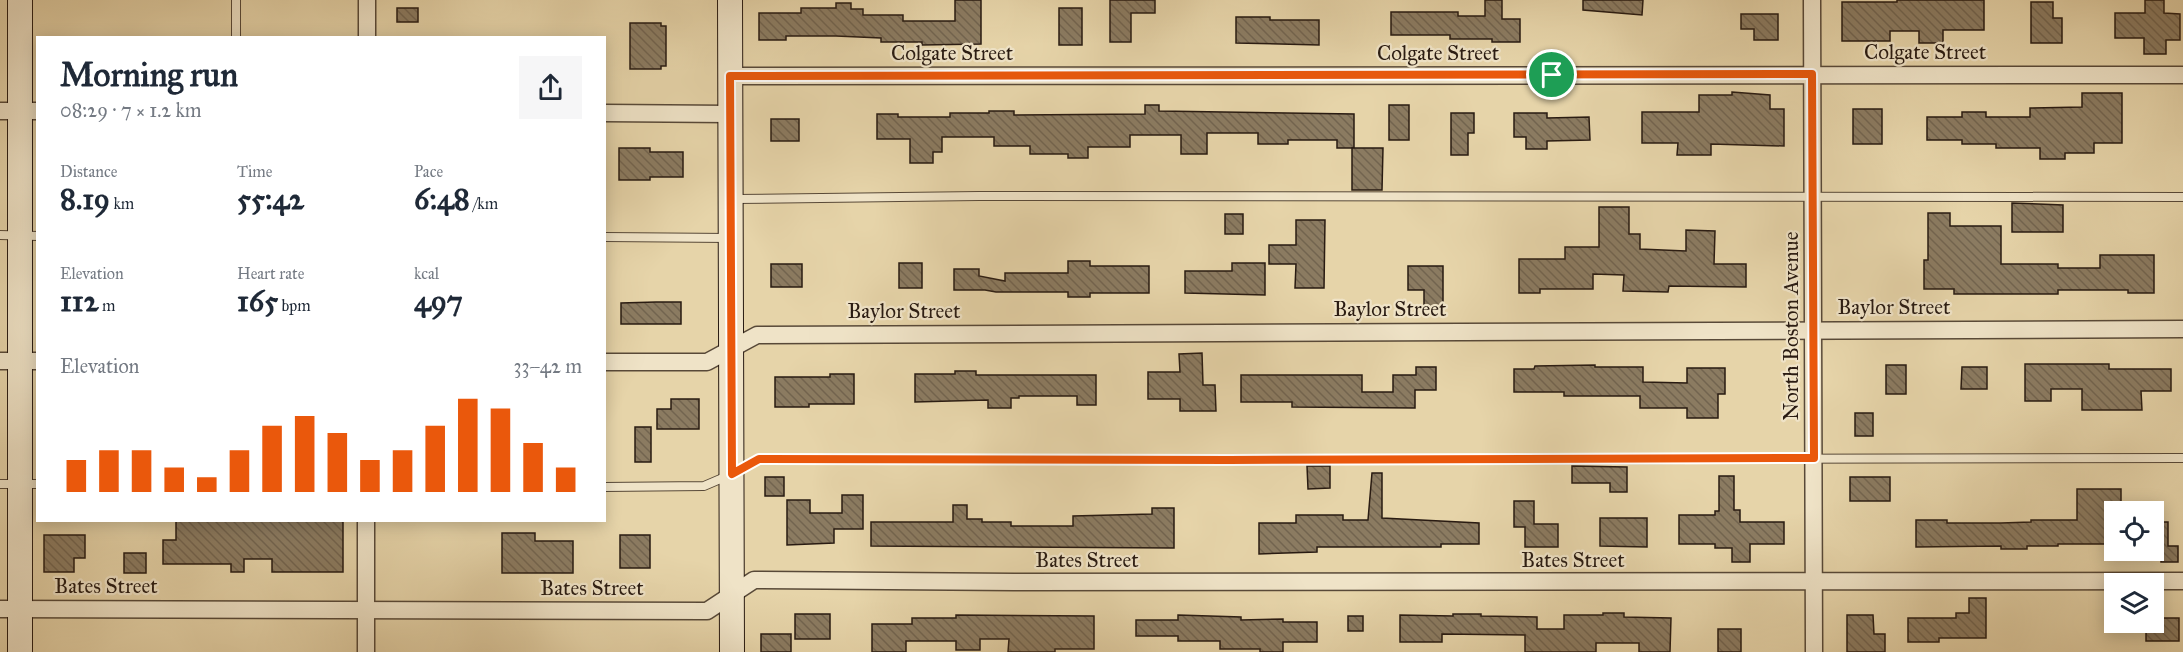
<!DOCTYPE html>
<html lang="en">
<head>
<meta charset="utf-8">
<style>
	body { margin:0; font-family:"IM FELL Great Primer",serif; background:#f6f6f7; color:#1f2937; height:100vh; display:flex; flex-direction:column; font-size:22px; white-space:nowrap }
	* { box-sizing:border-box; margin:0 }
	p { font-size:20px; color:#747a83 }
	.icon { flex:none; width:33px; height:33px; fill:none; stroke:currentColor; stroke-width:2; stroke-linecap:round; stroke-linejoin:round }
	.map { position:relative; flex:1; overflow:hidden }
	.side { position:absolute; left:36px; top:36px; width:570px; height:486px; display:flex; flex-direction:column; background:#fff; border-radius:0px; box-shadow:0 3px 15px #0003 }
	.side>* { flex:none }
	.buttons { position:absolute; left:2104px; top:501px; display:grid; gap:12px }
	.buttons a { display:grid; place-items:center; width:60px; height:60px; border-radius:0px; background:#fff; box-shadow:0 3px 15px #0003; font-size:30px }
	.pin { position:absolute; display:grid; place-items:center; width:51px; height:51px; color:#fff; margin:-26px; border:3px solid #fff; border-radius:50%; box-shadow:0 2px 6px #0007 }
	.round { display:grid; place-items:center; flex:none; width:63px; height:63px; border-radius:0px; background:#f6f6f7 }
	.summary { display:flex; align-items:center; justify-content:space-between; height:102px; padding:0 24px }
	h1 { font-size:33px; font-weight:700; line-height:45px }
	.figures { display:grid; grid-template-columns:repeat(3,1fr); gap:9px; height:102px; padding:6px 24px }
	.figures div { display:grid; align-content:center }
	.figures b { font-size:30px; font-weight:700 }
	.figures small { font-size:16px; font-weight:400 }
	.figures p { font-size:16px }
	.chart { height:168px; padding:12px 24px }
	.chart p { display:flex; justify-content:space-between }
	.chart svg { width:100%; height:108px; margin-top:6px; stroke:#ea580c; stroke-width:6 }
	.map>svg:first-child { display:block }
	.building { fill:url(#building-back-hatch); stroke:#291b12; stroke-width:1.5 }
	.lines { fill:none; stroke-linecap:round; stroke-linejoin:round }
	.lane-casing { stroke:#584938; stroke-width:10 }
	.street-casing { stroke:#584938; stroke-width:19 }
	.secondary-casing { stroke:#291b12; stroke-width:26 }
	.lane { stroke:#efe3c7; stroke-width:8 }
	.street { stroke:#efe3c7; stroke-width:16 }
	.secondary { stroke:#efe3c7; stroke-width:24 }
	.route-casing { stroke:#fff; stroke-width:12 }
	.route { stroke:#ea580c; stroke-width:8 }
	.labels { text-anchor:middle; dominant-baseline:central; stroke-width:4.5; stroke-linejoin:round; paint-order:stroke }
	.street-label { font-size:21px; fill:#291b12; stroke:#efe3c7 }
</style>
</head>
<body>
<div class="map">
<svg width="2183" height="652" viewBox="0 0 2183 652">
	<defs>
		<pattern id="building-back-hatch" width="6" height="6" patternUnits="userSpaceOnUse" patternTransform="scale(1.5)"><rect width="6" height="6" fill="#8b7b61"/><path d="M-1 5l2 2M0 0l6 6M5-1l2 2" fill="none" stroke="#72644f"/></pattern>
	</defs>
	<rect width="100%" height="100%" fill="#e6d4a9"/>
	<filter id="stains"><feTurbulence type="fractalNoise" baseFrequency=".00333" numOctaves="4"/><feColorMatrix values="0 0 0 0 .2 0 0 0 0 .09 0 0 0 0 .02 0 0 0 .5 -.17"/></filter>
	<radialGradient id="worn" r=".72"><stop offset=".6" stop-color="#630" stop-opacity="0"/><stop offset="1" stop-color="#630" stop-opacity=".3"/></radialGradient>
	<g class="building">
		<path d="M955,0H981V44L922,45V42H881V38L836,36H786V40H759V13H801V8H836V3H851V9H863V15H903V21H955Z"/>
		<path d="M1110,0H1155V13H1131V42H1110Z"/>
		<path d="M1485,0H1502V19H1520V42H1492V39H1450V35H1391V12H1458V16H1485Z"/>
		<path d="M1583,0H1643L1642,15L1583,10Z"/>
		<path d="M1897,0H1984V30H1943V43H1919V31H1890V41H1842V2H1897Z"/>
		<path d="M2145,0H2164V13L2180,14V40H2166V54H2144V38H2115V13H2145Z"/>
		<path d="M2031,2H2053V18H2062V43H2031Z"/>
		<rect x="397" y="8" width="21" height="14"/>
		<rect x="1059" y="8" width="23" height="37"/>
		<path d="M1741,14H1778V40H1754V29H1741Z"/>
		<path d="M1236,17H1270V20H1319V45L1236,43Z"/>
		<path d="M630,23H661V26H666V66H661V69H630Z"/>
		<path d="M1732,92L1770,95V109H1784V146L1711,144V155H1677L1678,143H1642V112H1699V95H1732Z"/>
		<path d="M2082,93H2122V143H2094V153H2065V159H2040V148H1996V144H1962V140H1927V117H1962V112H1986V117H2030V108L2082,107Z"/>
		<path d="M1145,105H1159V111L1354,114V148H1337V140H1288V144H1258V133H1207V154H1181V135H1130V147H1088V158H1068V154H1030V146H994V137H942V152H933V163H910V139H877V114H898V117H950V113H989V111H1014V115L1145,114Z"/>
		<rect x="1389" y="105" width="20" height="35"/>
		<rect x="1853" y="109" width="29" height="35"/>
		<path d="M1451,113H1474V133H1468V155H1451Z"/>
		<path d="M1514,113H1547V118L1589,117L1590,140L1547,141V149H1526V137H1514Z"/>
		<rect x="771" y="119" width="28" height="22"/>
		<path d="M619,148H650V152H683V177H650V180H619Z"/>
		<path d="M1352,148H1383L1382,190H1352Z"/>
		<path d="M2012,203L2063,205V232H2012Z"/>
		<path d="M1599,207H1629V234H1640V249L1686,251V230L1715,231L1714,264H1746V287L1669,286L1668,292L1623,291L1624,275L1593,274V289H1540V293H1519V259H1565V247H1599Z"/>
		<path d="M1928,213H1950V226H2001V264H2058V268H2100V255H2154V293H2128V290H2058V294H1954V289H1924V260H1928Z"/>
		<rect x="1225" y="214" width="18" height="20"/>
		<path d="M1296,220H1325L1324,288H1295L1296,264H1269V245H1296Z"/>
		<path d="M1068,261H1090V266H1149V293H1090V297H1068V292H996L985,290H954V269H979V276L1005,281V273H1068Z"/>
		<rect x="899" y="263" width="23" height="25"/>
		<path d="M1232,263H1265V295L1185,293V271H1232Z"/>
		<rect x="771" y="264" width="31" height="23"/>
		<path d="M1408,266H1443V308H1424V290H1408Z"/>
		<path d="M656,302H681V324H621V303Z"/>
		<path d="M1202,353L1203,385H1215L1216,411H1180V399H1148V372H1180L1179,354Z"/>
		<path d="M2025,364H2109V369H2171V391H2141L2142,410H2082V389H2051V401H2025Z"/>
		<path d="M1595,365V367H1643V382L1687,383V368H1725V394H1718V418H1687V408H1640V396H1564V392H1514V369H1534L1535,366Z"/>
		<rect x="1886" y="365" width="20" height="29"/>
		<path d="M1416,367H1436V390H1415V408L1292,407V402H1241V375H1362V392H1393V375H1416Z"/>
		<path d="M1962,367H1987V389H1961Z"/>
		<path d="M955,371H976V375H1096V405H1077V396H1019V398H1011V408H988V400L915,402V374H955Z"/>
		<path d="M830,374H854V404H809V407H775V377H830Z"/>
		<path d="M671,399H699V429H657V409H671Z"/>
		<rect x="1855" y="413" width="18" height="23"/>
		<rect x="635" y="427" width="16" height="35"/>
		<path d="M1307,466H1330V488L1308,489Z"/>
		<path d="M1572,466L1627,467V492H1610V483H1572Z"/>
		<path d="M1372,473H1382V518L1479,523V544H1441V547H1317V552L1259,554V523H1296V515H1343V520H1368Z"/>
		<path d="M1719,476H1734V510H1740V522H1784V544H1750V562H1732V548H1715V544H1679V515H1715V511H1719Z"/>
		<rect x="765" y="477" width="19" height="19"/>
		<rect x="1850" y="477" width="40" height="24"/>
		<path d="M2077,489H2121V512H2115V544H2058V546H2027V549H2001V546L1916,547V520H1947V523H2001L2031,522V520H2077Z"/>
		<path d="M842,495H863V529H834V543L787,545V500H810V513H842Z"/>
		<path d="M1514,501H1534V524H1558V547H1525V527H1514Z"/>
		<path d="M953,505H967V519H982V522H1011V526H1073V516L1152,514V508H1174V548L871,546V522H953Z"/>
		<path d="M1600,518H1647V547L1600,546Z"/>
		<path d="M176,520H343V572H272V559H244V572H231V564H163V540H176Z"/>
		<path d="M2154,522H2168V546H2178V562H2161V548H2154Z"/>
		<path d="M502,533H535V541H573V573H502Z"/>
		<path d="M44,535H85V558H74V572H44Z"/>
		<rect x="620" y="535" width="30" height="33"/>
		<rect x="124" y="553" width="22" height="20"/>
		<path d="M1969,598H1986V638H1939V642H1908V618H1956V613H1969Z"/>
		<path d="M1603,613H1624V617L1671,618L1670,652H1639V643H1596V652H1525V635L1442,634V642H1400V615L1453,616V614H1481V616L1537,617V629H1564V615H1603Z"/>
		<rect x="795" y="614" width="35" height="25"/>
		<path d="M956,615L1094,616V649H1055V652H1008L1009,639H980V650H956V641H906V652H872V624H912V618H956Z"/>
		<path d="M1178,615L1241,617V620L1283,619V622H1317V642H1283V652H1260V649H1220V641H1178V636H1136V620H1178Z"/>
		<path d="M1847,615H1873L1874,634H1885V652H1847Z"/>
		<rect x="1348" y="616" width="15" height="15"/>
		<path d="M2154,618H2179V641H2146V622H2154Z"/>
		<rect x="1718" y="629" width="23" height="23"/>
		<rect x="761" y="634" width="30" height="18"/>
	</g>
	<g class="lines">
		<defs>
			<g id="lane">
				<path d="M236,0V38"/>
				<path d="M734,199L979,196L2183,197"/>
				<path d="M0,235L38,236"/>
				<path d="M604,237L730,238"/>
				<path d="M0,484H38"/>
				<path d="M604,487L704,486L732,474L759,459H764L1229,460L2183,458"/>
			</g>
			<g id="street">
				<path d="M1812,0L1814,652"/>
				<path d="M367,38V0"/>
				<path d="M730,76L2183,75"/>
				<path d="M0,111H38"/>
				<path d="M604,113L730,114"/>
				<path d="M0,361H38"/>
				<path d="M604,362H707L757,335L2183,329"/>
				<path d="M0,609L707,611L754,580L1014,582L2183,581"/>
				<path d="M366,652V520"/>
			</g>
			<g id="secondary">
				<path d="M730,0L732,652"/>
				<path d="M20,652V0"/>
			</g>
		</defs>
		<use href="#lane" class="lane-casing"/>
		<use href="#street" class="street-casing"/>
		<use href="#secondary" class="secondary-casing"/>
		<use href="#lane" class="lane"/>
		<use href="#street" class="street"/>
		<use href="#secondary" class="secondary"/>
	</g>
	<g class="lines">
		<defs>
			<path id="route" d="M1812,74L1814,458L1229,460L764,459H759L732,474L730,76Z"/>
		</defs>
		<use href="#route" class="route-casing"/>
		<use href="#route" class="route"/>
	</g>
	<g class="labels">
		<g class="street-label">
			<text x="1925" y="52">Colgate Street</text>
			<text x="952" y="53">Colgate Street</text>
			<text x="1438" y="53">Colgate Street</text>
			<text x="1894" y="307">Baylor Street</text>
			<text x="1390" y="309">Baylor Street</text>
			<text x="904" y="311">Baylor Street</text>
			<text transform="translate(1791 326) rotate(-90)">North Boston Avenue</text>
			<text x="1087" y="560">Bates Street</text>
			<text x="1573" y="560">Bates Street</text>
			<text x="106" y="586">Bates Street</text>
			<text x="592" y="588">Bates Street</text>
		</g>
	</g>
	<rect width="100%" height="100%" filter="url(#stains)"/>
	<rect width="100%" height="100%" fill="url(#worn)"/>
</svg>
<div class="buttons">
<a><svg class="icon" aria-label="locate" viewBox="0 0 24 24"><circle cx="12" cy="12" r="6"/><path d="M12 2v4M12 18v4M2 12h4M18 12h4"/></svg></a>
<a><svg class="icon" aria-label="layers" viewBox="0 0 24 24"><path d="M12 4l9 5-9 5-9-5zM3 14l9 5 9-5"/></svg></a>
</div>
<div class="pin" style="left:1552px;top:75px;background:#1e9e55"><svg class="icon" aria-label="arrive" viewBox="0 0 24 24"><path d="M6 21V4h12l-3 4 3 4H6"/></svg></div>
<section class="side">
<div class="summary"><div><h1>Morning run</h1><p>08:29 · 7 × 1.2 km</p></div><a class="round"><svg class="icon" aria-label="share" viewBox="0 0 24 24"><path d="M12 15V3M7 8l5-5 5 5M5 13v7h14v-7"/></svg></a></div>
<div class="figures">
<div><p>Distance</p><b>8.19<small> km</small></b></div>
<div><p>Time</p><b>55:42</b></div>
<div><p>Pace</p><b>6:48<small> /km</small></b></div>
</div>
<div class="figures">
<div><p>Elevation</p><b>112<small> m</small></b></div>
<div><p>Heart rate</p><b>165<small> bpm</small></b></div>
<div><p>kcal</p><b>497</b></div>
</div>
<div class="chart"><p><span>Elevation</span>33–42 m</p>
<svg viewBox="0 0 160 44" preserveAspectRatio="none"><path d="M5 44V31M15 44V27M25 44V27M35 44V34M45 44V38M55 44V27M65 44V17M75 44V13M85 44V20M95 44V31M105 44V27M115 44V17M125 44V6M135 44V10M145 44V24M155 44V34"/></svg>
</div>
</section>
</div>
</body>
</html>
